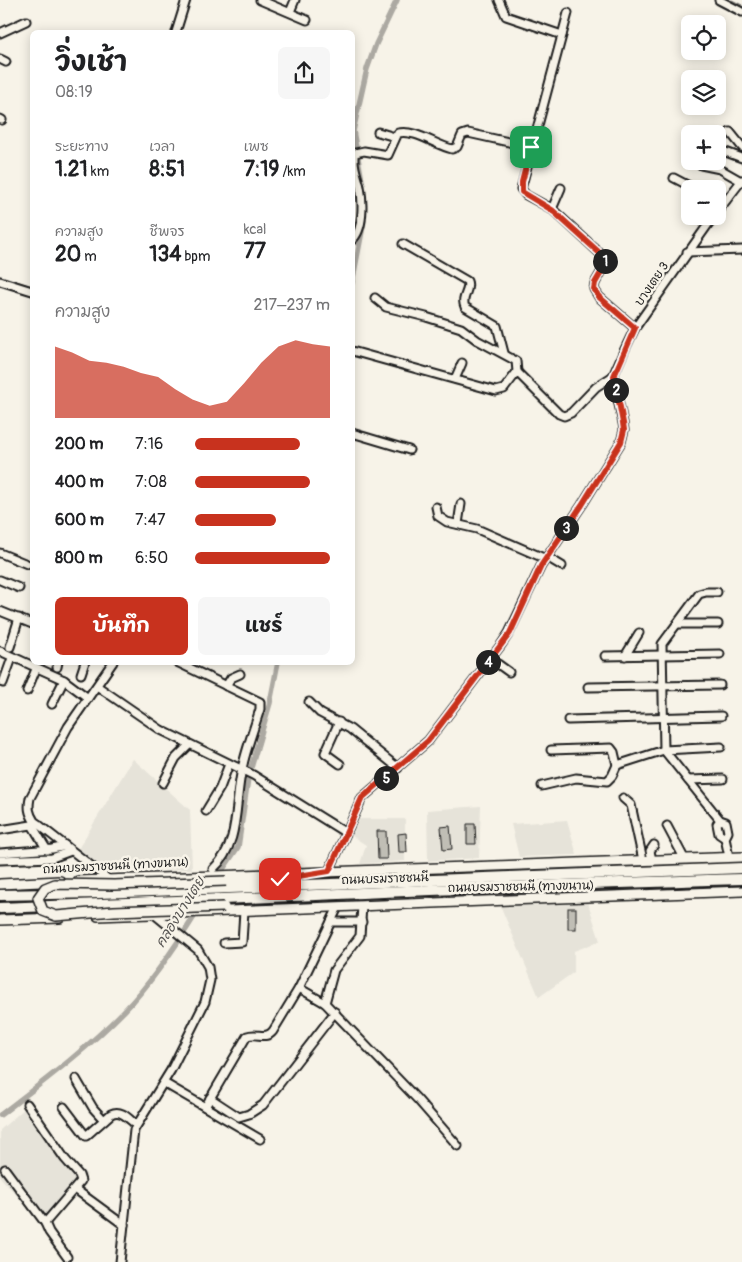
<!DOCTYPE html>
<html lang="th">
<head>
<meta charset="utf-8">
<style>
	body { margin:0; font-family:Pangolin,"Playpen Sans Thai",sans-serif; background:#f6f6f6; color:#202124; height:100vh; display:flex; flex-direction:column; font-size:19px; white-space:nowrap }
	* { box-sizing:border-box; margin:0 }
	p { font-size:16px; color:#757577 }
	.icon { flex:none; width:28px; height:28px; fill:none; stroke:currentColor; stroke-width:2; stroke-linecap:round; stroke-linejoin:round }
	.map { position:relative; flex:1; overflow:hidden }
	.sheet { position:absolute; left:30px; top:30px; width:325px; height:635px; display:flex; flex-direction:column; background:#fff; border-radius:8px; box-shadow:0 2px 12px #0003 }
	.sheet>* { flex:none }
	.controls { position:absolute; left:681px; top:15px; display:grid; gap:10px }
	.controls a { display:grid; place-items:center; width:45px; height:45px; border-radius:8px; background:#fff; box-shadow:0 2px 12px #0003; font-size:25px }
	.pin { position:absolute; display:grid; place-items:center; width:42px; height:42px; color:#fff; margin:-21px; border-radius:10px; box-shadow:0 2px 8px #0006 }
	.km { position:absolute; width:25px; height:25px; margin:-12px; border-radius:50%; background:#222; color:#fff; font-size:14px; line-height:25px; text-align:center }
	.round { display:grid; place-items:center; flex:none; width:52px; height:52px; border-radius:8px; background:#f6f6f6 }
	.overview { display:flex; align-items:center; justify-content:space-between; height:85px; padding:0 25px }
	h1 { font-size:28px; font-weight:700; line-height:38px }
	.stats { display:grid; grid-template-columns:repeat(3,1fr); gap:8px; height:85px; padding:5px 25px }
	.stats div { display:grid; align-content:center }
	.stats b { font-size:21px; font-weight:700 }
	.stats small { font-size:14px; font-weight:400 }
	.stats p { font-size:14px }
	.chart { height:140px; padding:10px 25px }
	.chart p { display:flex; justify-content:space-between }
	.chart svg { width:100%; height:90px; margin-top:5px; fill:#c8321e; opacity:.7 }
	.cta { display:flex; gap:10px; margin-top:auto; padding:10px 25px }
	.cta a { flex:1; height:58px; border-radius:8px; background:#c8321e; color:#fff; font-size:20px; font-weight:700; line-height:58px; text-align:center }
	.cta a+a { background:#f6f6f6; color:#202124 }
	ul { padding:0 25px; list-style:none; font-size:16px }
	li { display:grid; grid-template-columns:80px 60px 1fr; align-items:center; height:38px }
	li i { height:12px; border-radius:6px; background:#c8321e }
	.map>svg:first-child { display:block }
	.built { fill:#e6e3d9 }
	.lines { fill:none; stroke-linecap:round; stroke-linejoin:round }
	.stream { stroke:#72716c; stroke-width:1 }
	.canal { stroke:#aca9a2; stroke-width:5.5 }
	.building { fill:#c0beb5; stroke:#1c1c1c }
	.minor-casing { stroke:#1c1c1c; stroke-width:11 }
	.major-casing { stroke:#1c1c1c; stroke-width:12 }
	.highway-casing { stroke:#1c1c1c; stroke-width:14 }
	.minor { stroke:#f7f3e8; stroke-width:7 }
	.major { stroke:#f7f3e8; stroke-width:9 }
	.highway { stroke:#f7f3e8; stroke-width:10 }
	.major-bridge-casing { stroke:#1c1c1c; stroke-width:12; stroke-linecap:butt }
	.major-bridge { stroke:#f7f3e8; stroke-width:9 }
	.route-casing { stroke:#fff; stroke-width:10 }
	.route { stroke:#c8321e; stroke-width:6 }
	.labels { text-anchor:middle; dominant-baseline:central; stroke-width:5; stroke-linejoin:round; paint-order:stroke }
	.street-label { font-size:12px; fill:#1c1c1c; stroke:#f7f3e8 }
	.water-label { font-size:14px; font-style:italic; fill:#565452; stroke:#f7f3e8 }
</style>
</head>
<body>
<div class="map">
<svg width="742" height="1262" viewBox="0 0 742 1262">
	<rect width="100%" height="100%" fill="#f7f3e8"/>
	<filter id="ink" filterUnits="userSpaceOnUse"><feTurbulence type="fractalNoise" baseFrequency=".02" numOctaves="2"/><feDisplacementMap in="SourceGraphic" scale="10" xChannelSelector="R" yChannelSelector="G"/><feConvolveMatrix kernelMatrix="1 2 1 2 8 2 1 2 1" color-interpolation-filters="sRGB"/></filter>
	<g filter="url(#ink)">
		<g class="built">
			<path d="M133,759L190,810L192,869L107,871L78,849Z"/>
			<path d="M481,806L479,858L428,861L427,810Z"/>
			<path d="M359,819H405V861L360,864L366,845L352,836Z"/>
			<path d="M567,820L577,855L519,857L511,824Z"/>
			<path d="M588,903L600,941L574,951V972L539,997L500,905Z"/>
			<path d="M25,1108L87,1175L43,1224L0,1177V1130Z"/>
		</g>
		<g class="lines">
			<g class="stream">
				<path d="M732,0L742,5"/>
				<path d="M0,276L32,286"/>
			</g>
			<g class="canal">
				<path d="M364,192L353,131L367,69L376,44L397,0"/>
				<path d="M352,283L364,221"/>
				<path d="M217,878L238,847L248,778L270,703L278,662"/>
				<path d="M0,1115C43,1082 87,1049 125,1010C153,981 176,946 197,912"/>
			</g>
		</g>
		<g class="building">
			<path d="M467,824H475L476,844H467Z"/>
			<path d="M450,826L452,849L443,850L441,827Z"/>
			<path d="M377,831H386L387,859H378Z"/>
			<path d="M406,833L407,852H399L398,834Z"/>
			<rect x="568" y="908" width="8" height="21"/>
		</g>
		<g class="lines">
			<defs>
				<g id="minor">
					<path d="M260,0L307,20"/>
					<path d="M499,0L506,16L562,35"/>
					<path d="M719,0L742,12"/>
					<path d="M290,12L295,0"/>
					<path d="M568,13L521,189L526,195L552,209L603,256L605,266L595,283L594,289L599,297L635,328"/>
					<path d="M176,32L186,0"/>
					<path d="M0,33L26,21"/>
					<path d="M0,59L6,62"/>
					<path d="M0,119L2,120"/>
					<path d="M378,132L395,137"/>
					<path d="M730,132L742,147"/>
					<path d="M718,153L723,151L742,158"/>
					<path d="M701,165L720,169L741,181"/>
					<path d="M674,178L695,189"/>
					<path d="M718,195L726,200"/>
					<path d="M552,209L561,188"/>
					<path d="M718,211L742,180"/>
					<path d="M352,240C364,230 363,201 360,187C358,177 351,163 355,153L364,151L388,155L398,133C415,129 435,145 452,149L457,147L462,135L468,133L531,147"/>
					<path d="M403,244L467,281C471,291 460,297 465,307L497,326L504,353"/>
					<path d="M687,252L742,250"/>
					<path d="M0,281L32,291"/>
					<path d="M375,298L386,307L426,317L461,328L477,340L516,361L517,372"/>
					<path d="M352,351L496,391L504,389L517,372L559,414L564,416L571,413L596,387L613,376"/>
					<path d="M455,379L462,363"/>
					<path d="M352,433L409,450"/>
					<path d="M436,507L438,516L447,522L477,529L546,559"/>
					<path d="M458,524L461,504"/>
					<path d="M0,553L27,564"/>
					<path d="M547,557L562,566"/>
					<path d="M0,580L19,588"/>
					<path d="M717,592H706L699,594L662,644L664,750L720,820L726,822L728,832L725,838L729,857"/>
					<path d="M0,611L32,624"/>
					<path d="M677,624H718"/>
					<path d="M10,647L19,618"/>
					<path d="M0,651L64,680L88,698"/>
					<path d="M605,656L720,654"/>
					<path d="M625,656L639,633"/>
					<path d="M491,659L509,672"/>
					<path d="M177,662L260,702V709C254,729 246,749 242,769C234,803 241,843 213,869"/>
					<path d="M57,667L58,662"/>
					<path d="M81,674L85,662"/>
					<path d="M3,683L12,658"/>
					<path d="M97,686L161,730L253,775L346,833"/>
					<path d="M226,686L231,678L240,674"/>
					<path d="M588,687L720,685"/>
					<path d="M27,691L36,669"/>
					<path d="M309,702L320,713L350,729L398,768"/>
					<path d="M52,704L64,680"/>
					<path d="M568,720L721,716"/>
					<path d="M339,722L325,753L340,764"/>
					<path d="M551,750L611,748L614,752L617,765L664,750L721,747"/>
					<path d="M688,780L723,779"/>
					<path d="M163,783L176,758L189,745"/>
					<path d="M542,786L576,778L607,781L612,776L617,765"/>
					<path d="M623,798L631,805L643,860"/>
					<path d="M206,811L220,788L229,764"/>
					<path d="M720,820L717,824L719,834L725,838"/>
					<path d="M32,825L47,850"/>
					<path d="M667,826L684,858"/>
					<path d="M0,830L38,824"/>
					<path d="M0,853L52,849L66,846"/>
					<path d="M0,860L52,858L71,851"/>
					<path d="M652,860L650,851L654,845"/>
					<path d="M329,871L362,798L428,741L501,645L509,633L541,566L582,505L621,442L624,430L623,423L613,376L624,351L635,328L714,216"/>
					<path d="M108,879L34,821C29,813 28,808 30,798L68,727L113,662"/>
					<path d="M362,906L360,936L334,970L325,1003L417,1099L458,1146"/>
					<path d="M331,922H362"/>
					<path d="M224,943L242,942L244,911"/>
					<path d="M299,988L325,1003"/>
					<path d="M76,1079L93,1108L104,1120"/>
					<path d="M164,1083L260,1139"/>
					<path d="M210,1098L239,1117L249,1114L263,1105L335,1012"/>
					<path d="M64,1107L86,1136L111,1114C121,1109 128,1118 136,1125"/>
					<path d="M205,1107L247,1036C257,1032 266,1040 273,1031L299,988L338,907"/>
					<path d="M5,1169L45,1223L81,1181L79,1175L65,1159L27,1104"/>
					<path d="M75,1189L124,1225"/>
					<path d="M45,1223L49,1232L67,1257"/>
					<path d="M120,1262L134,1130L171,1070L205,1002L210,980L208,967L198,950L154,914"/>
				</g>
				<g id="major">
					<path d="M78,881L742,857"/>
					<path d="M226,881L280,879L293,877"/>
					<path d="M0,884L60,881"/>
					<path d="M98,916L742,891"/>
					<path d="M0,920L60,918"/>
				</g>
				<g id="highway">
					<path d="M0,895L99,893L742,868"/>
					<path d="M0,908C121,904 241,898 362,893C488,887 615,883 742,879"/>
				</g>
			</defs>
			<use href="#minor" class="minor-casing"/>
			<use href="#major" class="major-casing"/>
			<use href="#highway" class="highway-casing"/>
			<use href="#minor" class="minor"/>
			<use href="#major" class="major"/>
			<use href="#highway" class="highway"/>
			<defs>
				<path id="major-bridge" d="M224,907L114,911L56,916L43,911L38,898L45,888L55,884L114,885L226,881"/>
			</defs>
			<use href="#major-bridge" class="major-bridge-casing"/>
			<use href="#major-bridge" class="major-bridge"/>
		</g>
	</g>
	<g class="lines" filter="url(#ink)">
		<defs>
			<path id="route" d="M280,879L329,871L362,798L428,741L501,645L510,633L541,566L582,505L621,442L624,430L623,423L614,376L635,328L599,297L594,289L595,283L605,266L603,256L552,210L522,192V182L531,147"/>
		</defs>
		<use href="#route" class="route-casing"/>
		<use href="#route" class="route"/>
	</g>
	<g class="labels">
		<g class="street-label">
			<text transform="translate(652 284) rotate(-56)">บางเตย 3</text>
			<text transform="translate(116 866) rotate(-3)">ถนนบรมราชชนนี (ทางขนาน)</text>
			<text transform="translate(385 879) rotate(-2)">ถนนบรมราชชนนี</text>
			<text transform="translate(521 887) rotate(-1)">ถนนบรมราชชนนี (ทางขนาน)</text>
		</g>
		<g class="water-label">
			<text transform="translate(180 912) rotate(-58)">คลองบางเตย</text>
		</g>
	</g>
</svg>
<div class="controls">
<a><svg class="icon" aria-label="locate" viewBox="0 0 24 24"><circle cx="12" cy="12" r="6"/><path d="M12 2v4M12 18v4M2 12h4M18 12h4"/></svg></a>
<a><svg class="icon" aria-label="layers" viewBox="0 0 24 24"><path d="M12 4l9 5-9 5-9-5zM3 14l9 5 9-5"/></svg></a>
<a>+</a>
<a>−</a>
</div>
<div class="pin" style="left:531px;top:147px;background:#1e9e55"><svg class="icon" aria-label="arrive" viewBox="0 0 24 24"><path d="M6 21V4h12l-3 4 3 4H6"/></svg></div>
<div class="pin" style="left:280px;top:879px;background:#d93025"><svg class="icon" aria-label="check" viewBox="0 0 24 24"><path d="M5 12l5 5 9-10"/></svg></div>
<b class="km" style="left:605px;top:261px">1</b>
<b class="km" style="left:616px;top:390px">2</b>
<b class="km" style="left:566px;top:528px">3</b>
<b class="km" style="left:488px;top:662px">4</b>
<b class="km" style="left:386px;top:778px">5</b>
<section class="sheet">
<div class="overview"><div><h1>วิ่งเช้า</h1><p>08:19</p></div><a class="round"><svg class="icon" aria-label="share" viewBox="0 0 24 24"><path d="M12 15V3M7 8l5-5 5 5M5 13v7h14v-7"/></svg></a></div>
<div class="stats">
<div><p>ระยะทาง</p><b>1.21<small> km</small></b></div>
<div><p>เวลา</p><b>8:51</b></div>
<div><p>เพซ</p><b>7:19<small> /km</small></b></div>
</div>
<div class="stats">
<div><p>ความสูง</p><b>20<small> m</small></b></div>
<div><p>ชีพจร</p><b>134<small> bpm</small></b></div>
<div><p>kcal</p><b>77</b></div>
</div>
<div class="chart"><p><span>ความสูง</span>217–237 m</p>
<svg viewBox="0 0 160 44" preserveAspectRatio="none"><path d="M0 44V9L10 12L20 16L30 17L40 19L50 22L60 24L70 30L80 35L90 38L100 36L110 27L120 17L130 9L140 6L150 8L160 9V44z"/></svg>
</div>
<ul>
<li><b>200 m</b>7:16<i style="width:78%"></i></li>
<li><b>400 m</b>7:08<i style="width:85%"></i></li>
<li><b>600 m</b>7:47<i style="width:60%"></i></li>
<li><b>800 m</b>6:50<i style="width:100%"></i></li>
</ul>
<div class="cta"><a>บันทึก</a><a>แชร์</a></div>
</section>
</div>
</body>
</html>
